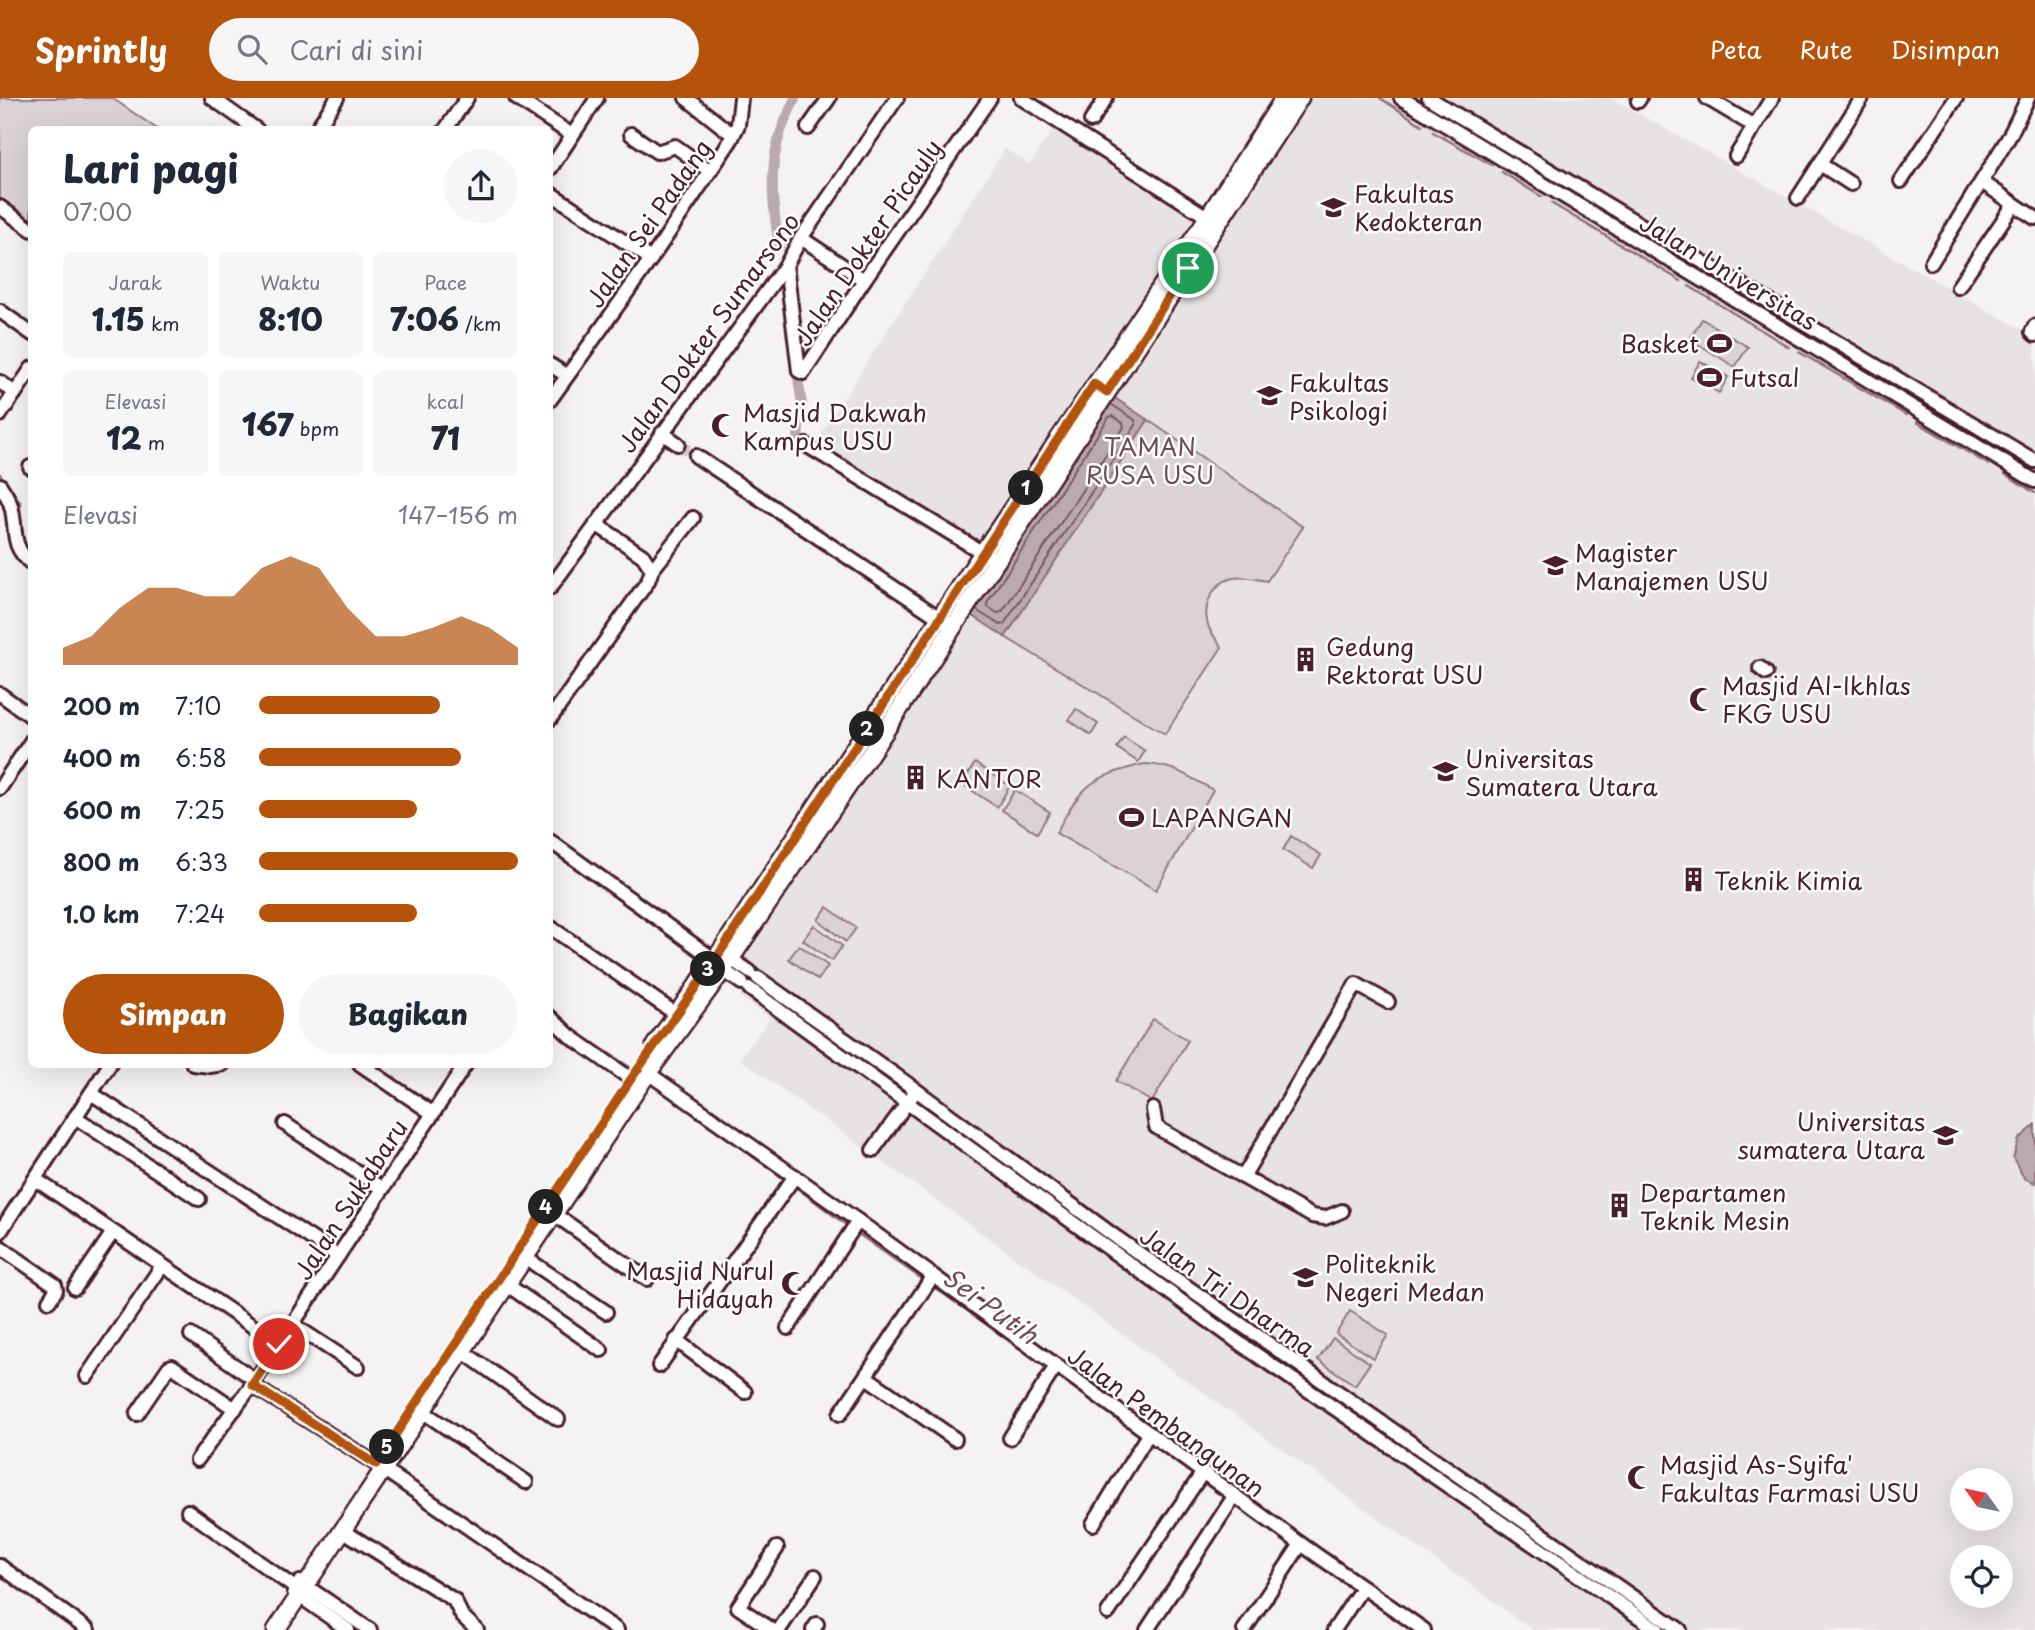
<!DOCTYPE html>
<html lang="id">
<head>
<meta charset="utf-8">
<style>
	body { margin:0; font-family:"Playpen Sans",sans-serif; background:#f6f6f7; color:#1f2937; height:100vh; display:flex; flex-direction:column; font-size:26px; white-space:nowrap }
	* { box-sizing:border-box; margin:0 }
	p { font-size:23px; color:#747a83 }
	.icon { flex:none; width:38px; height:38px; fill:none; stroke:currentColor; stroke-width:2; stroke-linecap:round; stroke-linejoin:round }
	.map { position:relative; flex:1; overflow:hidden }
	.panel { position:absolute; left:28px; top:28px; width:525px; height:942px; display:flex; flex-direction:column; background:#fff; border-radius:10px; box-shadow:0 7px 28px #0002 }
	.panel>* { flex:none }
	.needle { width:46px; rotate:303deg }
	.fabs { position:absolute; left:1950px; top:1370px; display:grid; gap:14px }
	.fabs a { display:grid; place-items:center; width:63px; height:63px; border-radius:50%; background:#fff; box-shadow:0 7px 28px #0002; font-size:35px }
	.pin { position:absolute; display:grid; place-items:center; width:60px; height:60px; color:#fff; margin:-30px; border:4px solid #fff; border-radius:50%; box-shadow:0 2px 7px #0007 }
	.km { position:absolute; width:35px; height:35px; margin:-18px; border-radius:50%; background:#222; color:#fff; font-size:19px; line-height:35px; text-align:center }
	.round { display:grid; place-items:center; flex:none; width:74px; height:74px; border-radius:37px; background:#f6f6f7 }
	.headline { display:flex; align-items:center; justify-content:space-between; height:119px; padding:0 35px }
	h1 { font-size:38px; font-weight:800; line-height:52px }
	.stats { display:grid; grid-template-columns:repeat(3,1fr); gap:10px; height:119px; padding:7px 35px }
	.stats div { display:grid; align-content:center; border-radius:10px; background:#f6f6f7; text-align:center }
	.stats b { font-size:30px; font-weight:800 }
	.stats small { font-size:19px; font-weight:400 }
	.stats p { font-size:19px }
	.chart { height:196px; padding:14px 35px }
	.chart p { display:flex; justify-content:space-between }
	.chart svg { width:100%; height:126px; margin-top:7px; fill:#b45309; opacity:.7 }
	.cta { display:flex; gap:14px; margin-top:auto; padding:14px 35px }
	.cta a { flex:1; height:80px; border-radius:42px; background:#b45309; color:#fff; font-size:28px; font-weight:800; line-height:80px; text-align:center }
	.cta a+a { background:#f6f6f7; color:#1f2937 }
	ul { padding:0 35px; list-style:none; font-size:23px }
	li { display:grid; grid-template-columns:112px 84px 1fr; align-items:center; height:52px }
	li i { height:18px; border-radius:9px; background:#b45309 }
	header { display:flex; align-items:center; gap:42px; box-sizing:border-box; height:98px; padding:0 35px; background:#b45309; color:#fff }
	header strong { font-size:33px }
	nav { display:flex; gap:38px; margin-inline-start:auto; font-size:24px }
	.search { width:490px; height:63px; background:#f6f6f7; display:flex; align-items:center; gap:18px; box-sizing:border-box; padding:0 24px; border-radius:38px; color:#747a83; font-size:26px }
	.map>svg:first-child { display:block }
	.built { fill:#e7e2e3; fill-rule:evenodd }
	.green { fill:#dbd2d5; stroke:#927880; stroke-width:2 }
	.water { fill:#baa9ae; stroke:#8d727a; stroke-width:2 }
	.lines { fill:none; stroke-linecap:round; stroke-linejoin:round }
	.shore { stroke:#77565f; stroke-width:2 }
	.stream { stroke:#8d727a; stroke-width:2.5 }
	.canal { stroke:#baa9ae; stroke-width:10 }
	.minor-tunnel { stroke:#d2c8ca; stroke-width:12; stroke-dasharray:12 6; stroke-linecap:butt }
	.minor-casing { stroke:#4a1f2b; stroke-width:18 }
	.major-casing { stroke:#4a1f2b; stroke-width:21 }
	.minor { stroke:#fff; stroke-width:12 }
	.major { stroke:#fff; stroke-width:16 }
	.route-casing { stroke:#fff; stroke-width:14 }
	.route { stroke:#b45309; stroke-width:9 }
	.labels { text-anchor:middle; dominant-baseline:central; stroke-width:5; stroke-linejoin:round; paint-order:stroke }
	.poi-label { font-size:24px; fill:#4a1f2b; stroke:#fff; text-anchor:start }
	.street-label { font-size:24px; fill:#4a1f2b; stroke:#fff }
	.park-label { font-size:24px; fill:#6e4c56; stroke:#fff }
	.water-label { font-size:26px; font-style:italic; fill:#714f59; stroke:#fff }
</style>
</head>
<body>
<header>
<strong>Sprintly</strong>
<div class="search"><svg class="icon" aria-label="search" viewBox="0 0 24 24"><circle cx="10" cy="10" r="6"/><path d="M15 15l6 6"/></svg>Cari di sini</div>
<nav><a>Peta</a><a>Rute</a><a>Disimpan</a></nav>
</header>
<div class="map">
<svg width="2035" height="1532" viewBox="0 0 2035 1532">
	<rect width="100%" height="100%" fill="#f4f2f2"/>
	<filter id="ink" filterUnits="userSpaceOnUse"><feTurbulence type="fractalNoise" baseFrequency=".0143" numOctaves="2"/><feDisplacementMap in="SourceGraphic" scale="14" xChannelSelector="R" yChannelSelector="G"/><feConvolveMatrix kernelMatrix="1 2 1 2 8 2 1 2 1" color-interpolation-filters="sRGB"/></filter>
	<g filter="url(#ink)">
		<g class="built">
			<path d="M1305,0H1611L2035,239V1532H1533L740,961L770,920L740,898L754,878L731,861ZM1962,1382H2000V1421H1962ZM1962,1460H2000V1498H1962Z"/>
			<path d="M1054,30L1194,121L982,449L815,345L1005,51L1030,66Z"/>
		</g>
		<g class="green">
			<path d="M0,0H112L157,31L32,32L31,128L0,106Z"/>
			<path d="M1702,221L1748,249L1735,269L1690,241Z"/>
			<path d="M1700,263L1728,279L1719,295L1691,279Z"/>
			<path d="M1148,322L1303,429L1267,483C1256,481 1245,478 1233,480C1212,485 1201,510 1209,530C1212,536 1218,543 1222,549L1165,636L1005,539Z"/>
			<path d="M1076,611L1098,626L1091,637L1069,622Z"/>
			<path d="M1124,639L1145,653L1138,664L1117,650Z"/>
			<path d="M975,665L1010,688L997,709L962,686Z"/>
			<path d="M1144,666C1173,667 1188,678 1213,692L1156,792L1056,735C1082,687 1089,680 1144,666Z"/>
			<path d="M1015,692L1050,714L1037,735L1002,712Z"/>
			<path d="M1291,738L1321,757L1313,770L1283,752Z"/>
			<path d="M827,809L856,830L846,844L818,822Z"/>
			<path d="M814,827L842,848L832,863L803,842Z"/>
			<path d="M799,847L828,868L818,882L789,861Z"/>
			<path d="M1153,921L1188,942L1152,1004L1116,983Z"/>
			<path d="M1350,1213L1388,1237L1373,1260L1336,1236Z"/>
			<path d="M1333,1240L1370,1265L1355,1287L1318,1262Z"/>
		</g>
		<g class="water">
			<path d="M1106,294L1148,322L1005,539L964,512Z"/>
			<path d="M2035,1027V1085L2024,1080L2013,1060L2019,1041Z"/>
		</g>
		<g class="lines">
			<g class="shore">
				<path d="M1113,318L1123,325L1124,329L1002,514L997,515L988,509L987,505L1109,319Z"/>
				<path d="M976,512L1000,527L1004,526L1136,327L1135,322L1111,306"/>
			</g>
			<g class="stream">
				<path d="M1380,0L1422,27"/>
				<path d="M1433,34L1492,67"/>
				<path d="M1502,74L1542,99"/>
				<path d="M1551,105L1681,183"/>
				<path d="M1689,188L1789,249"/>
				<path d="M1799,254L1906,317"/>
				<path d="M1917,324L1989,367"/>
				<path d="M0,376L20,404V423"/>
				<path d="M2005,376L2035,395"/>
				<path d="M550,910L577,934L640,976"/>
				<path d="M674,1001L787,1083"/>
				<path d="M793,1087L849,1129"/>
				<path d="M857,1135L926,1184"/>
				<path d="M931,1187L1049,1270"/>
				<path d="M1057,1276L1100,1307"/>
				<path d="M1309,1459L1355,1492"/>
				<path d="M1364,1498L1412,1532"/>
			</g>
			<g class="canal">
				<path d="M779,148C773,109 768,74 780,36C784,24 790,12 795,0"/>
				<path d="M796,266L802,307L797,346"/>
			</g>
			<path class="minor-tunnel" d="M678,346L696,358"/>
			<defs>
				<g id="minor">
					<path d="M212,0L257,32"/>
					<path d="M516,0L572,37"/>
					<path d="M686,0L733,37"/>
					<path d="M1021,0L1215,124"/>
					<path d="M1401,0L2035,383"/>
					<path d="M1429,0L2035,363"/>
					<path d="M1707,0L1754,28"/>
					<path d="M1638,3L1640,0"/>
					<path d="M1091,23L1106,0"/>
					<path d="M808,30L829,0"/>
					<path d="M316,32L337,0"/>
					<path d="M445,32L467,0"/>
					<path d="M631,36L657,54L675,48L710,73"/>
					<path d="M1736,58L1772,0"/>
					<path d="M1820,66L1851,86"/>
					<path d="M550,71L597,0"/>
					<path d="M1901,83L1956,0"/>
					<path d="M550,95L651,161"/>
					<path d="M1798,100L1862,0"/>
					<path d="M2014,106L2035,120"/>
					<path d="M0,109L32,132"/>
					<path d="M801,140L864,182"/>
					<path d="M1931,165L2009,39L2028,0"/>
					<path d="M786,167L799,273L803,275L864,182L990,0"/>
					<path d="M1958,189L2014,106L1982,84"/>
					<path d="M0,213L32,236"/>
					<path d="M2035,228L2032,234L2035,237"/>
					<path d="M550,267L566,277"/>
					<path d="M0,284L15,295"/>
					<path d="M550,302L651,161L731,42L738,27L741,0"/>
					<path d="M0,317L32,270"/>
					<path d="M662,335L678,346"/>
					<path d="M806,347L988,458"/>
					<path d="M696,358L953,529"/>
					<path d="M30,369L32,370"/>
					<path d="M0,387C4,394 9,400 11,408C18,433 9,447 32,466"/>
					<path d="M652,472L693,420"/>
					<path d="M550,490L786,167L801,140L897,0"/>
					<path d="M1760,570L1766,575"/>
					<path d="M0,596L32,619"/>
					<path d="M550,621L648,483L652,472L643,458L596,426"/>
					<path d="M0,690L32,642"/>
					<path d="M550,743L715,862"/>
					<path d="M550,829L676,916"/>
					<path d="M731,861L750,874"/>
					<path d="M723,872L742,885"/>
					<path d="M758,880L905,984L1117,1140L1680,1532"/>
					<path d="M750,891L1235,1242L1658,1532"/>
					<path d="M550,919L570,938L631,981"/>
					<path d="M193,966L210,968L223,966"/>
					<path d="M360,966L432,1015"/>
					<path d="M648,975L858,1123L1301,1446L1424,1532"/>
					<path d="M91,995L338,1158"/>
					<path d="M1153,1011L1156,1029L1243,1079"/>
					<path d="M75,1019L199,1101"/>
					<path d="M285,1026L381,1090"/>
					<path d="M873,1052L912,998"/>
					<path d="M35,1081L279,1246"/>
					<path d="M1342,1113L1325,1120L1312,1118L1243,1079L1356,886L1388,904"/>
					<path d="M554,1116L647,1181"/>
					<path d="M0,1134L110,966"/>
					<path d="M0,1149L55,1187L56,1192L49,1203"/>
					<path d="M524,1159L606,1214"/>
					<path d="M506,1186L601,1252"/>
					<path d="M75,1190L113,1134"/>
					<path d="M292,1226L358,1269"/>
					<path d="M788,1230L858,1123"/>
					<path d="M191,1237L255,1282"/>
					<path d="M676,1242L745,1294"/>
					<path d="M462,1253L558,1321"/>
					<path d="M659,1268L795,1078"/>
					<path d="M87,1278L162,1168"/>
					<path d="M866,1279L955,1341"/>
					<path d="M252,1287L376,1366"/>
					<path d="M422,1313L526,1384"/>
					<path d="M137,1316L169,1269L172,1268L235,1311"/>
					<path d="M840,1316L933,1178"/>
					<path d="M1010,1340L1056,1268"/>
					<path d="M197,1362L252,1287L466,966"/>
					<path d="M383,1371L617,1532"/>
					<path d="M188,1413L295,1490"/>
					<path d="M1093,1426L1149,1335"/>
					<path d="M342,1432L454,1502L462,1518L477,1532"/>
					<path d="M0,1468L88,1532"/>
					<path d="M300,1484L370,1532"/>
					<path d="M294,1494L348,1532"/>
					<path d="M1108,1515L1203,1374"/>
					<path d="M772,1532L738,1509L777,1450"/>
					<path d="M779,1532L815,1478"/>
					<path d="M813,1532L817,1526"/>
					<path d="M1147,1532L1235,1397"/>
					<path d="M1244,1532L1301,1446"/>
					<path d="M1334,1532L1362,1490"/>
				</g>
				<g id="major">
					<path d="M655,947L715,862L989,445L1208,119L1284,0"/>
					<path d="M276,1532L648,975L723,872L872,653L1300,0"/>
				</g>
			</defs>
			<use href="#minor" class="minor-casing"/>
			<use href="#major" class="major-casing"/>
			<use href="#minor" class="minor"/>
			<use href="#major" class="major"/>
		</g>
	</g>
	<g class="lines" filter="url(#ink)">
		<defs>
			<path id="route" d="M279,1246L252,1287L376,1366L631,981L715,862L1094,286L1107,294L1188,170"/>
		</defs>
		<use href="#route" class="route-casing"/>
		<use href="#route" class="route"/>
	</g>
	<defs>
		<symbol id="university-bare" viewBox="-9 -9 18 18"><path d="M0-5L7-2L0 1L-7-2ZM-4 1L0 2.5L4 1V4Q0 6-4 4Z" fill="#4a1f2b" stroke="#fff" stroke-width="2.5" paint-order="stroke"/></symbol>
		<symbol id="stadium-bare" viewBox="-9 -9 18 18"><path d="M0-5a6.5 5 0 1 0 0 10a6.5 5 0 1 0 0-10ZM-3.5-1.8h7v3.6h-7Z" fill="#4a1f2b" stroke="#fff" stroke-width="2.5" paint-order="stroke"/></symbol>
		<symbol id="mosque-bare" viewBox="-9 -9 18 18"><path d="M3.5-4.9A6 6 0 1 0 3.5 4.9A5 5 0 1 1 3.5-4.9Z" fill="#4a1f2b" stroke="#fff" stroke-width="2.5" paint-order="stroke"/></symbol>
		<symbol id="building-bare" viewBox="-9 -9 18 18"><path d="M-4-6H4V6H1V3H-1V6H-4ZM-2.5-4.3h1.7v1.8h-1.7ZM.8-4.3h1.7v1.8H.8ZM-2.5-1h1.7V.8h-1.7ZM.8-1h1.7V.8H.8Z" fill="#4a1f2b" stroke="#fff" stroke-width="2.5" paint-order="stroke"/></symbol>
	</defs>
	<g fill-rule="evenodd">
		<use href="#university-bare" x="1316" y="92" width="35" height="35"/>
		<use href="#stadium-bare" x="1702" y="228" width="35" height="35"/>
		<use href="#stadium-bare" x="1692" y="262" width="35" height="35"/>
		<use href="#university-bare" x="1252" y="280" width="35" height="35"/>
		<use href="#mosque-bare" x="706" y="310" width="35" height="35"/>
		<use href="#university-bare" x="1538" y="450" width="35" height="35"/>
		<use href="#building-bare" x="1288" y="544" width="35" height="35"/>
		<use href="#mosque-bare" x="1684" y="584" width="35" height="35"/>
		<use href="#university-bare" x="1428" y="656" width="35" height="35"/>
		<use href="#building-bare" x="898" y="662" width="35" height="35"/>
		<use href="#stadium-bare" x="1114" y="702" width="35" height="35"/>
		<use href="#building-bare" x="1676" y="764" width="35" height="35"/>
		<use href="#university-bare" x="1928" y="1020" width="35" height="35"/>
		<use href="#building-bare" x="1602" y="1090" width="35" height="35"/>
		<use href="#university-bare" x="1288" y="1162" width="35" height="35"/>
		<use href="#mosque-bare" x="776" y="1168" width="35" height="35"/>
		<use href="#mosque-bare" x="1622" y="1362" width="35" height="35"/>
	</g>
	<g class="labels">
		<g class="poi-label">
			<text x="1354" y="95">Fakultas<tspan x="1354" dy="28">Kedokteran</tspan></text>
			<text x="1699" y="245" text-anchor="end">Basket</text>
			<text x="1730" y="279">Futsal</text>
			<text x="1289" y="284">Fakultas<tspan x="1289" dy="28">Psikologi</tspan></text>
			<text x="743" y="314">Masjid Dakwah<tspan x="743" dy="28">Kampus USU</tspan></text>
			<text x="1575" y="454">Magister<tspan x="1575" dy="28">Manajemen USU</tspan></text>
			<text x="1326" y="548">Gedung<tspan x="1326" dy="28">Rektorat USU</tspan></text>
			<text x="1722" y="587">Masjid Al-Ikhlas<tspan x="1722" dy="28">FKG USU</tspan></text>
			<text x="1465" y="660">Universitas<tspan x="1465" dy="28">Sumatera Utara</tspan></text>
			<text x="936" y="680">KANTOR</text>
			<text x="1151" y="719">LAPANGAN</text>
			<text x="1714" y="782">Teknik Kimia</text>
			<text x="1925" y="1023" text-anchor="end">Universitas<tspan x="1925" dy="28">sumatera Utara</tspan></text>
			<text x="1640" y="1094">Departamen<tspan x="1640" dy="28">Teknik Mesin</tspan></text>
			<text x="1325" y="1165">Politeknik<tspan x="1325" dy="28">Negeri Medan</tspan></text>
			<text x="774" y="1172" text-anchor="end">Masjid Nurul<tspan x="774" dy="28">Hidayah</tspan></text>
			<text x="1660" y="1366">Masjid As-Syifa'<tspan x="1660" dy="28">Fakultas Farmasi USU</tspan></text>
		</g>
		<g class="street-label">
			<text transform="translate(648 125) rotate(-55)">Jalan Sei Padang</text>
			<text transform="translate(867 144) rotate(-56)">Jalan Dokter Picauly</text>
			<text transform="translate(1729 173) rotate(31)">Jalan Universitas</text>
			<text transform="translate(708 234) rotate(-54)">Jalan Dokter Sumarsono</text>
			<text transform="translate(350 1101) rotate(-57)">Jalan Sukabaru</text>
			<text transform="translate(1228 1193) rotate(35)">Jalan Tri Dharma</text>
			<text transform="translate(1167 1323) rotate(36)">Jalan Pembangunan</text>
		</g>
		<g class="park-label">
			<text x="1150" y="348">TAMAN<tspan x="1150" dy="28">RUSA USU</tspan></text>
		</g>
		<g class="water-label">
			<text transform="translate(991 1207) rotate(36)">Sei Putih</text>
		</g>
	</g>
</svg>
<div class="fabs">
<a><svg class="needle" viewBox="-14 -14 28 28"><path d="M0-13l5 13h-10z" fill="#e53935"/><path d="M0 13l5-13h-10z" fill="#747a83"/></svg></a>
<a><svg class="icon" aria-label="locate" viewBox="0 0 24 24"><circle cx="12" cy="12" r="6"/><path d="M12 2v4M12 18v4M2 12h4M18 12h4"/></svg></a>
</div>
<div class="pin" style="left:1188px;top:170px;background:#1e9e55"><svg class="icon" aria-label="arrive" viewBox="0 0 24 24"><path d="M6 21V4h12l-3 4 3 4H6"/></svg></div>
<div class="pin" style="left:279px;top:1246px;background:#d93025"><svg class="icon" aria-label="check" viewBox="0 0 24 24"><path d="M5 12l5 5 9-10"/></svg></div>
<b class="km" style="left:1026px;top:390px">1</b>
<b class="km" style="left:867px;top:631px">2</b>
<b class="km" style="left:708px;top:871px">3</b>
<b class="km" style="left:546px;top:1109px">4</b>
<b class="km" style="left:387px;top:1349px">5</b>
<section class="panel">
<div class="headline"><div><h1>Lari pagi</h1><p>07:00</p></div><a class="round"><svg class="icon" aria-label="share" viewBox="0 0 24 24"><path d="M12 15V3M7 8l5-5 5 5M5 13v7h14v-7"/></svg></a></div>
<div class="stats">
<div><p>Jarak</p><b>1.15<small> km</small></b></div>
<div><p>Waktu</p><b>8:10</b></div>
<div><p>Pace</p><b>7:06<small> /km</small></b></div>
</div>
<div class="stats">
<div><p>Elevasi</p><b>12<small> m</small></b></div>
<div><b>167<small> bpm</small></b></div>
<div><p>kcal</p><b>71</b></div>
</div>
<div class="chart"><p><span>Elevasi</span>147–156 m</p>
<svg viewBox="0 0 160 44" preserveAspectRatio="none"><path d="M0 44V38L10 34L20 24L30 17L40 17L50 20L60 20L70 10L80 6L90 10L100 24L110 34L120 34L130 31L140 27L150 31L160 38V44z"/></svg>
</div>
<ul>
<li><b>200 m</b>7:10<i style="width:70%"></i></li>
<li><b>400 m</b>6:58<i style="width:78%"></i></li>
<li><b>600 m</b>7:25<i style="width:61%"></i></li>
<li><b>800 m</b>6:33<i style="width:100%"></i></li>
<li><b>1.0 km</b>7:24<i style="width:61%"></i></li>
</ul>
<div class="cta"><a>Simpan</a><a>Bagikan</a></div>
</section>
</div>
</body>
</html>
